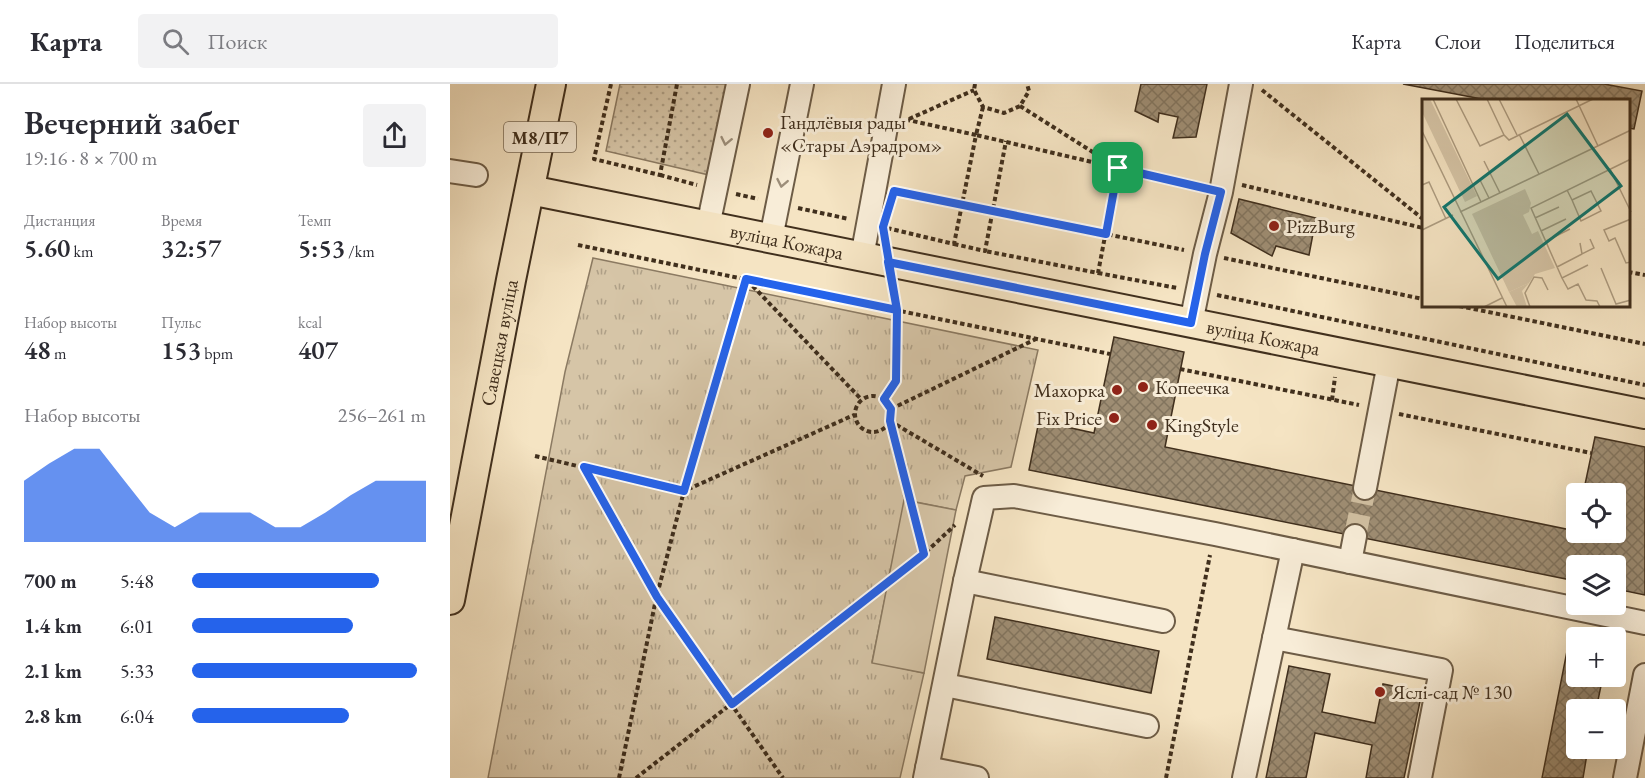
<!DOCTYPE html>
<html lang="ru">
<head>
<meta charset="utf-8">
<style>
	body { margin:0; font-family:"EB Garamond",serif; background:#f2f2f3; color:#2b2b33; height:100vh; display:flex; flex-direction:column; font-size:22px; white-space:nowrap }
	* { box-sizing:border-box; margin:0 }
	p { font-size:20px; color:#7c7c81 }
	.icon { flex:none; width:33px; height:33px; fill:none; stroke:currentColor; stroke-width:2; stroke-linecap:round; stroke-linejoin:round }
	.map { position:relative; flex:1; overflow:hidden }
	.side { display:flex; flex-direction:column; background:#fff; width:450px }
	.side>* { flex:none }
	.tools { position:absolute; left:1116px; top:399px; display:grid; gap:12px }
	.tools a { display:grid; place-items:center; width:60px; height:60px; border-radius:6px; background:#fff; box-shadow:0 6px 24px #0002; font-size:30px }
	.pin { position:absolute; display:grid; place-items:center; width:51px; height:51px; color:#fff; margin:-26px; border-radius:12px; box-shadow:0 3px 9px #0006 }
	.round { display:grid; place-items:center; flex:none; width:63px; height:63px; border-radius:6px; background:#f2f2f3 }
	.summary { display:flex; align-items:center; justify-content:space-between; height:102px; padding:0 24px }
	h1 { font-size:33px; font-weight:600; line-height:45px }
	.figures { display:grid; grid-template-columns:repeat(3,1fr); gap:9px; height:102px; padding:6px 24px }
	.figures div { display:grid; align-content:center }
	.figures b { font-size:26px; font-weight:600 }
	.figures small { font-size:16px; font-weight:400 }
	.figures p { font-size:16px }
	.chart { height:168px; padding:12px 24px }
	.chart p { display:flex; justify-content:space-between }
	.chart svg { width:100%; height:108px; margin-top:6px; fill:#2563eb; opacity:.7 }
	ul { padding:0 24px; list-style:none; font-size:20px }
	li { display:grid; grid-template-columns:96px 72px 1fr; align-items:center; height:45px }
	li i { height:15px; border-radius:8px; background:#2563eb }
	header { display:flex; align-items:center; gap:36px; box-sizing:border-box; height:84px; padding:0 30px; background:#fff; border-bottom:2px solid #e1e1e2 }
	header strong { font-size:28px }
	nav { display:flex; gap:33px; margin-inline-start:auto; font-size:21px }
	.search { width:420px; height:54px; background:#f2f2f3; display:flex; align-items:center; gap:15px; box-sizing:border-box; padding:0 21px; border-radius:6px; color:#7c7c81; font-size:22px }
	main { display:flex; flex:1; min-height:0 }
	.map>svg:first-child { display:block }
	.grass { fill:url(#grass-dots); stroke:#8b7a62; stroke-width:1.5 }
	.park { fill:url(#park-tufts); stroke:#8b7a62; stroke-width:1.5 }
	.pitch { fill:#d6c5a7; stroke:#8b7a62; stroke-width:1.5 }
	.building { fill:url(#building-cross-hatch); stroke:#402f1d; stroke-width:1.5 }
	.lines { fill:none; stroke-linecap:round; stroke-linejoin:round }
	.minor-tunnel { stroke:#d1c0a2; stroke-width:22; stroke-dasharray:22 11; stroke-linecap:butt }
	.minor-casing { stroke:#6d5c46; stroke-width:26 }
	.major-casing { stroke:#402f1d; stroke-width:32 }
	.path { stroke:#402f1d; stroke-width:4; stroke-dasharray:4.5 3; stroke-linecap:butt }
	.minor { stroke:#f8edd8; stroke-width:22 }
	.major { stroke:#f5e4c3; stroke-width:28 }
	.oneway { stroke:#9c8e7a }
	.route-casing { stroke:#fff; stroke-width:12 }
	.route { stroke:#2563eb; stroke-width:8 }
	.poi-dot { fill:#8f2418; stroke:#f8edd8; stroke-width:2 }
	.labels { text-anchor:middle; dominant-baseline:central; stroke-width:6; stroke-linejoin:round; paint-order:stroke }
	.shield { fill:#f8edd8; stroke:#776855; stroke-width:1.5 }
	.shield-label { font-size:18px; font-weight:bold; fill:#402f1d }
	.poi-label { font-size:20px; fill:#402f1d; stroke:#f8edd8; text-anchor:start }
	.street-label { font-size:20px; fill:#402f1d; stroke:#f8edd8 }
	.inset-road { fill:none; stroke:#ad9c81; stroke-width:1.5 }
	.view { fill:#0f766e; fill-opacity:0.15; stroke:#0f766e; stroke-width:3 }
	.inset-edge { fill:none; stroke:#402f1d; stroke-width:3 }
</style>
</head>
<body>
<header>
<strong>Карта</strong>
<div class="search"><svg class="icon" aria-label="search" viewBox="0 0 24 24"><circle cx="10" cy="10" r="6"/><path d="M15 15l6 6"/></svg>Поиск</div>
<nav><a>Карта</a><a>Слои</a><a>Поделиться</a></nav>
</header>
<main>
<section class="side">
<div class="summary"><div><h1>Вечерний забег</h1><p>19:16 · 8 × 700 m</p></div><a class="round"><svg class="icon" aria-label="share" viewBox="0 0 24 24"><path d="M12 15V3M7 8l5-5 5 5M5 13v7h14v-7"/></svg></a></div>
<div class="figures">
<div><p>Дистанция</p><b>5.60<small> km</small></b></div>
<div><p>Время</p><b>32:57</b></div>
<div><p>Темп</p><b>5:53<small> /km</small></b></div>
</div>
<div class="figures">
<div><p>Набор высоты</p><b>48<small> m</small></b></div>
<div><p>Пульс</p><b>153<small> bpm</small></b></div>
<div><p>kcal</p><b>407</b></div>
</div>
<div class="chart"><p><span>Набор высоты</span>256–261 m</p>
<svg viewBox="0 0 160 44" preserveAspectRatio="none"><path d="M0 44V19L10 12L20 6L30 6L40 19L50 32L60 38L70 32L80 32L90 32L100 38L110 38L120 32L130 25L140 19L150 19L160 19V44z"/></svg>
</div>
<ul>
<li><b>700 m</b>5:48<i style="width:80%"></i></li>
<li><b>1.4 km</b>6:01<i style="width:69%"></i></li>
<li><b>2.1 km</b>5:33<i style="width:96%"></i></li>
<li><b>2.8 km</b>6:04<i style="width:67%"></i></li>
</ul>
</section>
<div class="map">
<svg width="1195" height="694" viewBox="0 0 1195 694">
	<defs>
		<pattern id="grass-dots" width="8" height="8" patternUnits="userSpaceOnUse" patternTransform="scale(1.5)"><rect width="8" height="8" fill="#d6c5a7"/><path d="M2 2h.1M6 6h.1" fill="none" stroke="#afa087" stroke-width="1.8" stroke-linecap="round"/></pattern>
		<pattern id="park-tufts" width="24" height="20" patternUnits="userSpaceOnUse" patternTransform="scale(1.5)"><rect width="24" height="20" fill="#d6c5a7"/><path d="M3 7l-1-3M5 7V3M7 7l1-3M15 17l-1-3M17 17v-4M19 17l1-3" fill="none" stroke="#afa087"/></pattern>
		<pattern id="building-cross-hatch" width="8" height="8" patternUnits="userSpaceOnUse" patternTransform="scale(1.5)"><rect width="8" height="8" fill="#9e8d73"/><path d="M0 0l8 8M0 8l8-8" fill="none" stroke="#82745e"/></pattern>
	</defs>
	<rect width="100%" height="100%" fill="#f5e4c3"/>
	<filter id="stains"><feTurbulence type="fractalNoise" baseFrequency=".00333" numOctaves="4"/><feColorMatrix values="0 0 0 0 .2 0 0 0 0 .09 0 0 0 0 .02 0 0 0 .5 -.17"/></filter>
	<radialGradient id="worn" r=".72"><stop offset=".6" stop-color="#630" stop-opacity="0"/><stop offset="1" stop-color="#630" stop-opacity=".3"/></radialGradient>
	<path class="grass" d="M170,0H276L259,91L156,67Z"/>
	<path class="park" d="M143,174L588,266L561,383L515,392L506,426L455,416L422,578L474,589L450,694H38L115,288Z"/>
	<path class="pitch" d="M454,416L506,426L474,589L422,579Z"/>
	<g class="building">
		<path d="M691,0H757L746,53L723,54L728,33L709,29L708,38L685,27Z"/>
		<path d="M953,0H1154L1192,7L1184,45L1178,44V16H1037Z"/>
		<path d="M789,115L866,134L859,171L826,162L822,172L781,149Z"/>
		<path d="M664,253L734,268L715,363L1126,447V444V448H1166V410H1133L1145,353L1195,363V511L1166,505V482H1126V497L579,386L589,337L644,349Z"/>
		<path d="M545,533L709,567L701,609L537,575Z"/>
		<path d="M1119,557L1126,559V592H1153L1146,626H1126V664H1138L1133,694H1092Z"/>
		<path d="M839,582L880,590L872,628L925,639L933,600L972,608L954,694H916L922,661L865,649L856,694H816Z"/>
	</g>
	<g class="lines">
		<path class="minor-tunnel" d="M905,452L915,404"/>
		<defs>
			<g id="minor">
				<path d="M0,87L26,91"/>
				<path d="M258,142L288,0"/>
				<path d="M321,154L352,0"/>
				<path d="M412,173L444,0"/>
				<path d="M741,239L755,170L771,108L791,0"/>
				<path d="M915,404L939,279"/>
				<path d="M900,478L905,452"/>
				<path d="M515,497L713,537"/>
				<path d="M824,554L991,586L970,694"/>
				<path d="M495,601L697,642"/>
				<path d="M477,684L527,694"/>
				<path d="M475,694L515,497L534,414L564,412L765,450L1195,539"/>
				<path d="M794,694L843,466"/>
				<path d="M1175,694L1195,591"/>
			</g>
			<g id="major">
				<path id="s1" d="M80,106L1195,330"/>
				<path id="s2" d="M0,516L61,196L101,0"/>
			</g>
		</defs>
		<use href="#minor" class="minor-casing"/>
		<use href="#major" class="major-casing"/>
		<g class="path">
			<path d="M161,0L144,75L210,91L227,0"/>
			<path d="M525,0L524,6L533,23L554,29L570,22L579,7L577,0"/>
			<path d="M812,6L973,135"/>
			<path d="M570,22L668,84L750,103"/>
			<path d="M533,23L526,51L668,84L648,189L535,167"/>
			<path d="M459,35L524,6"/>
			<path d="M210,91L247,101"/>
			<path d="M792,101L973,144"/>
			<path d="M445,107L734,166"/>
			<path d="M286,110L308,115"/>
			<path d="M348,124L399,135"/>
			<path d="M437,144L504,160L526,51L458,36"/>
			<path d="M504,160L535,167L556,57"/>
			<path d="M128,161L660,270"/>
			<path d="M774,174L973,215"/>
			<path d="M1178,188L1195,191"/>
			<path d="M648,189L727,204"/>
			<path d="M767,211L1195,301"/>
			<path d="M1009,222L1195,260"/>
			<path d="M730,285L909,321"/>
			<circle cx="423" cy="330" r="18"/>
			<path d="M434,315L446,297L447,226L443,203"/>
			<path d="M882,316L885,293"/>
			<path d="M441,325L586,255"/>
			<path d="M949,330L1141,369"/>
			<path d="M440,337L533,392"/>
			<path d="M440,337L474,470"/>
			<path d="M85,372L234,407L404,331"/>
			<path d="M134,383L207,514L333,694"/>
			<path d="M169,694L206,515L234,407L296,195L411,315"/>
			<path d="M186,694L474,470L505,441"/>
			<path d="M716,694L760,471"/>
		</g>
		<use href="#minor" class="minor"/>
		<use href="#major" class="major"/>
	</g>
	<defs><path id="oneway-chevron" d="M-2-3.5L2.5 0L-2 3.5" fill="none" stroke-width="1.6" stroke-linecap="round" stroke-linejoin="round" transform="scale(1.5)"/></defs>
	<g class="oneway">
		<use href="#oneway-chevron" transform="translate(276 57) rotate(102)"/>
		<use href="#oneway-chevron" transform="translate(332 99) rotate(101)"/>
	</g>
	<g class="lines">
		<defs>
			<path id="route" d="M668,84L656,150L444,107L433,143L447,226L296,195L234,407L134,383L207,513L282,620L474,470L440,337L441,325L434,315L446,297L447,226L438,178L741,239L755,170L771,108L668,84"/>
		</defs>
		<use href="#route" class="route-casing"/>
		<use href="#route" class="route"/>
	</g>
	<g class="poi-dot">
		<circle cx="318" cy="49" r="6"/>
		<circle cx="824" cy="142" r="6"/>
		<circle cx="693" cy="303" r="6"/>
		<circle cx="667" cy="306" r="6"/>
		<circle cx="664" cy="334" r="6"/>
		<circle cx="702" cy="341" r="6"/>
		<circle cx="930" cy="608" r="6"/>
	</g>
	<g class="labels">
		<rect class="shield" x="54" y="38" width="72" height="30" rx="4.5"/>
		<g class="shield-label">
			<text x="90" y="53">М8/П7</text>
		</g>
		<g class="poi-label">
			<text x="330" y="38">Гандлёвыя рады<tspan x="330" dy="23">«Стары Аэрадром»</tspan></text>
			<text x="836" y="142">PizzBurg</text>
			<text x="705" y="303">Копеечка</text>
			<text x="655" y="306" text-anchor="end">Махорка</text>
			<text x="652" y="334" text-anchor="end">Fix Price</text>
			<text x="714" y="341">KingStyle</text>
			<text x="942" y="608">Яслі-сад № 130</text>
		</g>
		<g class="street-label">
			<text stroke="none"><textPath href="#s1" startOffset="262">вуліца Кожара</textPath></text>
			<text stroke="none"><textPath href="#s1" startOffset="748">вуліца Кожара</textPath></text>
			<text stroke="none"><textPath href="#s2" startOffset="262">Савецкая вуліца</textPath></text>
		</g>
	</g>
	<g transform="translate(972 15)">
		<rect width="208" height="208" fill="#f5e4c3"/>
		<path d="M0,0H8L55,97L43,103L0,13ZM107,184L100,192L105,208H95L87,193Z" fill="#d6c5a7"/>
		<path d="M103,90L109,104L107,113L101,116L110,135L116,132L133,169L113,175L107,184L87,193L50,115Z" fill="#d6c5a7"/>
		<path class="inset-road" d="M11,0L59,103M34,0L58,47L82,36L87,41L171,0M65,0L82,36M77,0L95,36M154,0L176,47M0,32L85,208M97,35L117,75M62,62L78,94M188,70L209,113M58,81L67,99M0,86L7,83L24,120M145,91L150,101L159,122L179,112L169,92L150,101M38,113L209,31M113,119L137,108M209,120L182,131L187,142L193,139L204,164L209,163M0,131L31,116M119,132L144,120M124,142L148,130M158,144L160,155L172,149L168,140M166,166L140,179L109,109L209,60M135,168L160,155M179,169L194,205L209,201M140,179L146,190L156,185L164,201L175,202L178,208M62,208L80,199M108,208L103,194L112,178L120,179L126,191"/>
		<path class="view" d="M145,15L199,87L76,180L22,108Z"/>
		<rect width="208" height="208" class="inset-edge"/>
	</g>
	<rect width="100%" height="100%" filter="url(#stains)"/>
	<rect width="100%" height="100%" fill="url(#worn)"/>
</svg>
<div class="tools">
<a><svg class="icon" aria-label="locate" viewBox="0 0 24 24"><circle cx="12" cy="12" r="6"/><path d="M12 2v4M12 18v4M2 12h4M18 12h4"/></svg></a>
<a><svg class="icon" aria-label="layers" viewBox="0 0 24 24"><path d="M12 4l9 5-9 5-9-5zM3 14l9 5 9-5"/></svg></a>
<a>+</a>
<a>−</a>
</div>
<div class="pin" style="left:668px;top:84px;background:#1e9e55"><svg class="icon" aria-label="arrive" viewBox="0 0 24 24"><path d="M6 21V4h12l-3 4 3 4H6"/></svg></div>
</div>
</main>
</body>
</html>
